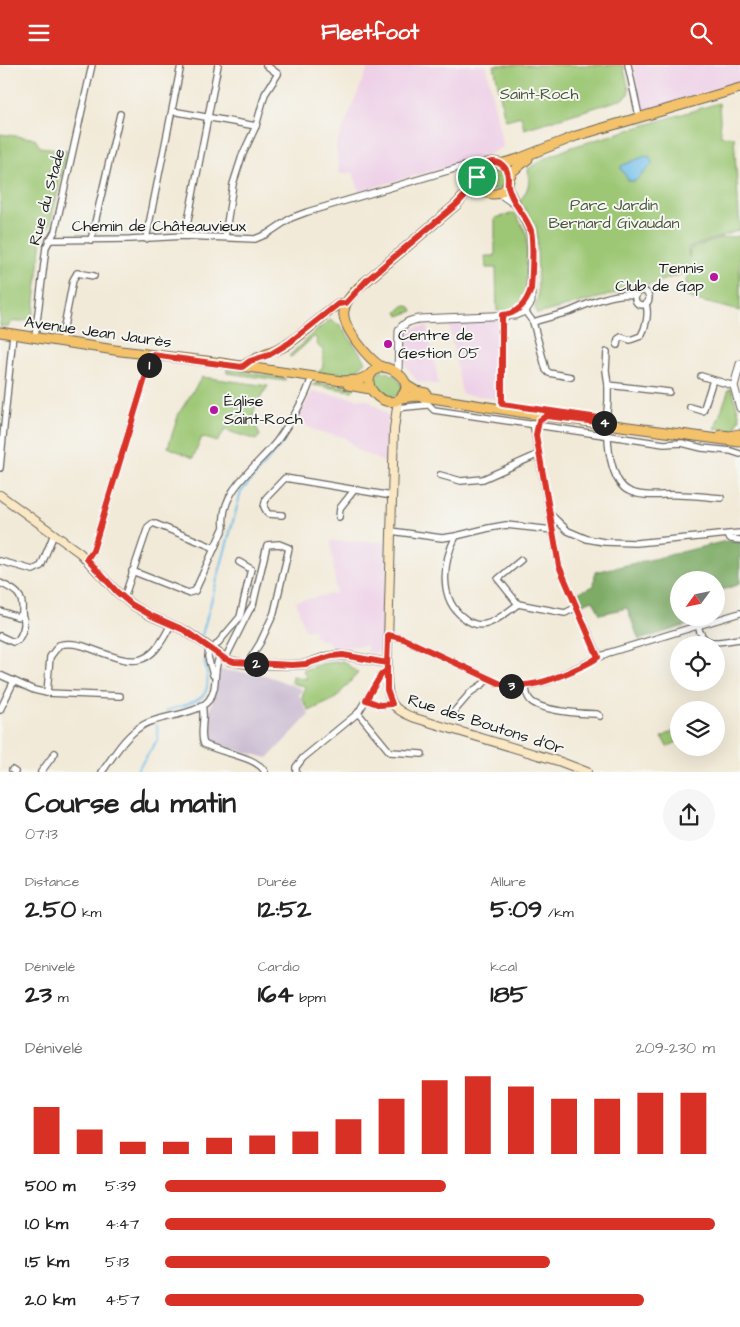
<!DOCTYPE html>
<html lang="fr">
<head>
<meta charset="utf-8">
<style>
	body { margin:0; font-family:"Architects Daughter",sans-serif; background:#f6f6f6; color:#222; height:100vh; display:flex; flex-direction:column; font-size:19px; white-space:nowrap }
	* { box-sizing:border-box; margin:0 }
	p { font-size:16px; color:#767676 }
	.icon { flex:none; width:28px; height:28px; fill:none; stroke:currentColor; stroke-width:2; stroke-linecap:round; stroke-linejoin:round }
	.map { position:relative; height:707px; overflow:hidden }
	.drawer { display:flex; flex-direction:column; background:#fff; flex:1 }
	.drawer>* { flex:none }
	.needle { width:32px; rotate:237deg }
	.tools { position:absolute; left:670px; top:506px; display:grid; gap:10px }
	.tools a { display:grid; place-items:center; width:55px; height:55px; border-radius:50%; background:#fff; box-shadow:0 5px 20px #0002; font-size:25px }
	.pin { position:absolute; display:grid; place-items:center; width:42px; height:42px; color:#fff; margin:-21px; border:2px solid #fff; border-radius:50%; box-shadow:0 1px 5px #0007 }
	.km { position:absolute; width:25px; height:25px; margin:-12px; border-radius:50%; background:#222; color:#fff; font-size:14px; line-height:25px; text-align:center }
	.round { display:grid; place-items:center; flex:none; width:52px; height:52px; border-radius:26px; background:#f6f6f6 }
	.summary { display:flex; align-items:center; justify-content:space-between; height:85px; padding:0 25px }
	h1 { font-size:28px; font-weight:700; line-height:38px }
	.stats { display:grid; grid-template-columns:repeat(3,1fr); gap:8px; height:85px; padding:5px 25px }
	.stats div { display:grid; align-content:center }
	.stats b { font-size:25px; font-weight:700 }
	.stats small { font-size:14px; font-weight:400 }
	.stats p { font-size:14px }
	.chart { height:140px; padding:10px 25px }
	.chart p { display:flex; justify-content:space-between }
	.chart svg { width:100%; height:90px; margin-top:5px; stroke:#d93025; stroke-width:6 }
	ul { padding:0 25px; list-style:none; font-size:16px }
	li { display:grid; grid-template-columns:80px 60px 1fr; align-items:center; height:38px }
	li i { height:12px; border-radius:6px; background:#d93025 }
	header { display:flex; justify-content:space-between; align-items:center; height:65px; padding:0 25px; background:#d93025; color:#fff; font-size:22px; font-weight:700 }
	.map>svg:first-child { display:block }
	.built { fill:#eed0e7 }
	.industrial { fill:#ccbed3 }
	.green { fill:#9dc774; stroke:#5c7248 }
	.forest { fill:#7eac66; stroke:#4d6441 }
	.water { fill:#6fbeea; stroke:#466d83 }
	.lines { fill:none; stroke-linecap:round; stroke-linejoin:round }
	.stream { stroke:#6fbeea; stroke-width:2 }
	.minor-casing { stroke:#67645e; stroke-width:8 }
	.tertiary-casing { stroke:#67645e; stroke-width:9 }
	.secondary-casing { stroke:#67645e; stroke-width:10 }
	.primary-casing { stroke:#67645e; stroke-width:11 }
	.minor { stroke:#fff; stroke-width:5.5 }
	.tertiary { stroke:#fff; stroke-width:7 }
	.secondary { stroke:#fae7c3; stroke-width:8 }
	.primary { stroke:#f3c26a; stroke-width:9 }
	.route-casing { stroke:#fff; stroke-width:10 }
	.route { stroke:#d93025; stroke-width:6 }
	.poi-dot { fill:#b5179e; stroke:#f6f6f2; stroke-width:2 }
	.labels { text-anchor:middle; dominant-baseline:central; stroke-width:4; stroke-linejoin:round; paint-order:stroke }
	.park-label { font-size:16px; fill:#49583b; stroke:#f6f6f2 }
	.street-label { font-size:16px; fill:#1c1c1c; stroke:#f6f6f2 }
	.poi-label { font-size:16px; fill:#1c1c1c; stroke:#f6f6f2; text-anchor:start }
</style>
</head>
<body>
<header><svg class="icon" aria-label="menu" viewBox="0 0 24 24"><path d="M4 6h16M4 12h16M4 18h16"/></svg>Fleetfoot<svg class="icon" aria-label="search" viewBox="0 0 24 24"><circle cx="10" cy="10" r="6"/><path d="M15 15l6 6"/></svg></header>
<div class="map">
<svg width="740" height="707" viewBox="0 0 740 707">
	<rect width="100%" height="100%" fill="#f6f6f2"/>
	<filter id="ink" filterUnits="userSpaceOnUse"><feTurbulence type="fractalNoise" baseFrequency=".02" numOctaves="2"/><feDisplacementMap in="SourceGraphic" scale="10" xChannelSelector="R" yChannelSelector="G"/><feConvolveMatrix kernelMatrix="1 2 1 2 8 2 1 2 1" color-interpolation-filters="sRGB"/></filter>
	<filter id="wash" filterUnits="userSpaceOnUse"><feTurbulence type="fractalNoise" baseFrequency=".0096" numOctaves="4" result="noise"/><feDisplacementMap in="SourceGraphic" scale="20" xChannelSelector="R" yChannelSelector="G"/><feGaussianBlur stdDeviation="1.12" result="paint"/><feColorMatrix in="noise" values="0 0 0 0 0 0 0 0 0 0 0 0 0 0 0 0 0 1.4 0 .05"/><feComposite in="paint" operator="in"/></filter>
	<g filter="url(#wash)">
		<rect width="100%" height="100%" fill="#f2ead8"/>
		<g class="built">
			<path d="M369,0H486L503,82L483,92L359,126L353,107L340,109L336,81Z"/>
			<path d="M633,0H740V21L718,28L716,24L643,46Z"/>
			<path d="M499,254L500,334L462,329L448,256Z"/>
			<path d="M427,261L439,320L418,317L406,301L403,286L405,265Z"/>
			<path d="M312,327L368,335L388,350L386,398L359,386L344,372L317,367L298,355Z"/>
			<path d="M331,476L387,477L384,581L382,585L375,588L367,587V580L331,583L329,576L318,574L314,570V564L305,565L296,536L336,528Z"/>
		</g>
		<path class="industrial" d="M220,605L265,610L302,624L299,630L309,650L268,693L207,677L209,650Z"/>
		<g class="green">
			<path d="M494,0H623L629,25L628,30L623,34L524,64L521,51L506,55L505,52H506L504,50Z"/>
			<path d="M719,38L721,71L734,72L740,165L688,183L689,193L690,184L721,173L740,171V246L692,234L686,231V216L688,207L655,218L537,249L535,242L538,234L537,169L536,162L520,136C529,123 530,119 528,104L543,94L572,82Z"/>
			<path d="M0,69L31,73L35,74L40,82L67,85L50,161L43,164L34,245L31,255L11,257L8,262L0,261Z"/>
			<circle cx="493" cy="113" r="12"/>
			<path d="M515,148L527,169L526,223L521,237L515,243L509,245L497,246L496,203H486L485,191H495V153Z"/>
			<path d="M405,240L411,242L413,246L399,251L397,247Z"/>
			<path d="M330,255L340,260L366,296C350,315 342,312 318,308L323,301V285L316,279L317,274L314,272L291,292L289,291L312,269Z"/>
			<path d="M227,304L285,313V316L227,308Z"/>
			<path d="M383,306L396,311L402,321L400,328L391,333L384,332L374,323L373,313L377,308Z"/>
			<path d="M202,312L268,321C254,343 249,345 260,371L256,375L225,365L217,377L202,372L193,393L168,382L179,348Z"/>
			<path d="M316,318L355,322L352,326L313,320Z"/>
			<path d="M729,324H732L740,353L737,359L736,366L715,363Z"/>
			<path d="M343,596L358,608L335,634L309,646L302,633L305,621L294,619V618L291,617L292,611L307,614L303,605L321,599Z"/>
			<path d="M679,663V676L667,682L662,672Z"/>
		</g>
		<path class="forest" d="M726,476L740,477V519L716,527V515H679V552L699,553L700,556L639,575L627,543L600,549L593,535L582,539L577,528L594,521L595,507L649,495Z"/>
		<path class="water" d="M645,91L650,92L652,98L651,101L635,116H629L621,104V101Z"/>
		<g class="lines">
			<g class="stream">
				<path d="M202,570L241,427L285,375"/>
				<path d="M166,646C198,635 216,636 204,596"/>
				<path d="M136,707L158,674L157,660"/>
			</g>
		</g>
	</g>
	<g filter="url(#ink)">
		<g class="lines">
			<defs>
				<g id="minor">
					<path d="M628,0L639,51"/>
					<path d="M172,46L256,61"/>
					<path d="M466,101L470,102L477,109"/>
					<path d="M185,171L218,0"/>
					<path d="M225,172L233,119L242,91L256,61L265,29L278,9L266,0"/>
					<path d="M146,174L181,0"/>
					<path d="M49,175L130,174L185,171L255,174L267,169L291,153L307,147L461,102L475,100L483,101"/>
					<path d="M91,175L120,49"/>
					<circle cx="642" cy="233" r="7"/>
					<path d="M522,242L533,257L546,305L549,308L571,312"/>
					<path d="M502,250V339"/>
					<path d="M533,257C546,253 559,250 571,246C587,239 619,225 636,231"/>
					<path d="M35,273L46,182L55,166L92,0"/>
					<path d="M61,277L73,215L77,208L94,211"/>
					<path d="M617,280L618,274L621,272L630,275L641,271C646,262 649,249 646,239"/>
					<path d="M701,311L734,321"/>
					<path d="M608,320L669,327"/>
					<path d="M421,332L434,345L664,379L682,378L702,383L731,386L740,389"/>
					<path d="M690,342L703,346L713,315"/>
					<path d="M396,343L427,340"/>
					<path d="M533,358L559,501L599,592"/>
					<path d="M606,358L608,336V320L606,305L607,287"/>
					<path d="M608,371C608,386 613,419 629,426C643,433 663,429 679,430C693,430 707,432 721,433"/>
					<path d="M0,403L13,269"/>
					<path d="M440,410L461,416L483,414L539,389"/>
					<path d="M282,450L268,449L264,442L266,433L285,413L392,431"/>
					<path d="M551,450L568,466L587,474L604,477L636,478L740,468"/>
					<path d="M339,452L340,443L355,424"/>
					<path d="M391,466L442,473L456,471L489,463L506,460L553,465"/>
					<path d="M727,470L731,474L740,475"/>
					<path d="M456,471C443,496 438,534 464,553C470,558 478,561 486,559C497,556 509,546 518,539L565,548L577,542"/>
					<path d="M87,494L93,485L152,290"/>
					<path d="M0,496L33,505L41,501L54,469"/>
					<path d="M132,506L188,528L195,526L224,462C219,425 257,402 277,376C290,357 306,334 312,311"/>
					<path d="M0,518C15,525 24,529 22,547C22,552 23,551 24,555C25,562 22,569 18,575L13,577L0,571"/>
					<path d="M124,533L148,462L153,458L215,483"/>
					<path d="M518,539L498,514L521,495"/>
					<path d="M0,546L18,552L22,549"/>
					<path d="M698,560C703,585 720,576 740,574"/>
					<path d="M388,570L404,574L501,619L526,621L548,616L608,588L740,548"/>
					<path d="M209,583L208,592L213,610"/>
					<path d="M212,585L240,552L251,504L239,497"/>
					<path d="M225,594L249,546L253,540L267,480L279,479L289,483L274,548L260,578L247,599"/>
					<path d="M0,610L34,625L47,628L120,631"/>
					<path d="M526,621C526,626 527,632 531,636C542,646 582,649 597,649L600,651"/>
					<path d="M47,628L50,592L59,580C70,577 79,579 89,583C133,599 148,607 171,559"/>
					<path d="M366,635L380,640L392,639"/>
					<path d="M202,640C206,653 199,668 204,679C220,688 257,691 265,707"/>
					<path d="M0,645L14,616"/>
					<path d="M358,648L390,687L422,689"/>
					<path d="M452,649L471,627L483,619L488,613"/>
					<path d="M12,705L15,707"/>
					<path d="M41,707L55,688"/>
					<path d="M102,707C114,690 126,669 145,659C163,650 197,650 209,635C219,622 212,604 220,591"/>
					<path d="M296,707V702L303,693L358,648L381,610L387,605"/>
				</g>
				<g id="tertiary">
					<path d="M499,128L515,139"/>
					<path d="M740,299L734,321L740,343"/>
					<path d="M398,308L399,266C403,258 409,256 418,254L515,250L525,246L531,237V169L507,120"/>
				</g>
				<g id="secondary">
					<path d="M398,335L394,364L387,611C387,636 392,645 415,653L561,697L587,707"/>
					<path d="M0,430L80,488L117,527L131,539L151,551L184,565L230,596L247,599L292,600L306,599L326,592L337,590L349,591L387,598"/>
				</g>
				<g id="primary">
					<circle cx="493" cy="113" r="16"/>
					<path d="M500,99L518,94L576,71L740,23"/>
					<path d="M509,113L513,106L528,94"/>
					<path d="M0,267L121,286L214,297L342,316L358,315L370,310"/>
					<path d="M242,302C252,293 272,288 285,281C304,269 320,252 339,239L346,238"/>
					<path d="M382,302C369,295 341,261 344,246C345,236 352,230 358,223L457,139L477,115"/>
					<path d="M382,302C395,303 414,317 402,331C387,351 349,313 382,302Z"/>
					<path d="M348,320L370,324"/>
					<path d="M406,320L416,326L426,328"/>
					<path d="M401,333L416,331L432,333L532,349L740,377"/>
					<path d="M721,370L730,371L739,369"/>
				</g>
			</defs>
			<use href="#minor" class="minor-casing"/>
			<use href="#tertiary" class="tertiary-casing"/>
			<use href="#secondary" class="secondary-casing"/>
			<use href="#primary" class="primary-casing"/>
			<use href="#minor" class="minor"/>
			<use href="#tertiary" class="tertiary"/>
			<use href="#secondary" class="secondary"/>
			<use href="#primary" class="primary"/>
		</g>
	</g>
	<g class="lines" filter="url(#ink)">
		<defs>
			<path id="route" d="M477,112V115L471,124L457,139L367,215L346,238L338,239L289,278L269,290L250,296L242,302L152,290L93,485L87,494L117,527L131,539L152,551L184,565L225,594L234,597L292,600L306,599L332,591L343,590L387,598V625L392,639L380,640L366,635L381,610L387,605C387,593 388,582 388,570L404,574L501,619C529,624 549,616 574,605C582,601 591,598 598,592L559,501L536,370L539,356L546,351L606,358V354L502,339V250C518,249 526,239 531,224C532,209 534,180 531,166C526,150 511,138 508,121C507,115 510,110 505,103C496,91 479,99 477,112"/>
		</defs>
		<use href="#route" class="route-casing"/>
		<use href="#route" class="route"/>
	</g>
	<g class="poi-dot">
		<circle cx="714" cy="212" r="5"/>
		<circle cx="388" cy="279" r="5"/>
		<circle cx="214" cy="345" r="5"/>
	</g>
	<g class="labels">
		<g class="park-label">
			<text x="539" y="29">Saint-Roch</text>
			<text x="614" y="140">Parc Jardin<tspan x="614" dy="18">Bernard Givaudan</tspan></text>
		</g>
		<g class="street-label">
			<text transform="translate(47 132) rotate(-75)">Rue du Stade</text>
			<text x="159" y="161">Chemin de Châteauvieux</text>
			<text transform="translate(98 267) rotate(8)">Avenue Jean Jaurès</text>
			<text transform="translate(486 659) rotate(18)">Rue des Boutons d'Or</text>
		</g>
		<g class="poi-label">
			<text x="704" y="203" text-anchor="end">Tennis<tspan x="704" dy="18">Club de Gap</tspan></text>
			<text x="398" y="270">Centre de<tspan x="398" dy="18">Gestion 05</tspan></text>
			<text x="224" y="336">Église<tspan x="224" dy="18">Saint-Roch</tspan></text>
		</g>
	</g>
</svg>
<div class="tools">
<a><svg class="needle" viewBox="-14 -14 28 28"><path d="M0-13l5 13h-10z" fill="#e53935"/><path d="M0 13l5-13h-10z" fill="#767676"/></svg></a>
<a><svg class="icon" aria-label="locate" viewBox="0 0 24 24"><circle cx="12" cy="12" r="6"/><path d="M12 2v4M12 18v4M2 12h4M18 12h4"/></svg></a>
<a><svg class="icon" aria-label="layers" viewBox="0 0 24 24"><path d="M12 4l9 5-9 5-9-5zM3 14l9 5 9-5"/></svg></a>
</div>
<div class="pin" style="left:477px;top:112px;background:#1e9e55"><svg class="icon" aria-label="arrive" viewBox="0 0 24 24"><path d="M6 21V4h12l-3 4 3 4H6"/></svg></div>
<b class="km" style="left:149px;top:300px">1</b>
<b class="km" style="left:256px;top:599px">2</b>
<b class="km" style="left:511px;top:621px">3</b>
<b class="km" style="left:604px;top:358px">4</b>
</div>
<section class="drawer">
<div class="summary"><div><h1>Course du matin</h1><p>07:13</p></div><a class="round"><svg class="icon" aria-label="share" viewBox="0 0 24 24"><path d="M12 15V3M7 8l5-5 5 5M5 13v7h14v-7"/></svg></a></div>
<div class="stats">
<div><p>Distance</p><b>2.50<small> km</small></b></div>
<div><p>Durée</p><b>12:52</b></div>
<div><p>Allure</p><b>5:09<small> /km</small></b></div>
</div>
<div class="stats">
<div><p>Dénivelé</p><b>23<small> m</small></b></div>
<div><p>Cardio</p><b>164<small> bpm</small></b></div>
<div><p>kcal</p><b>185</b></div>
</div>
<div class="chart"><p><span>Dénivelé</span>209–230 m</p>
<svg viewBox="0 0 160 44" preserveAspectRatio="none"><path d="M5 44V21M15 44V32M25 44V38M35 44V38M45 44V36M55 44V35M65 44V33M75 44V27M85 44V17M95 44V8M105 44V6M115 44V11M125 44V17M135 44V17M145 44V14M155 44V14"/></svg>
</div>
<ul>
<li><b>500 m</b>5:39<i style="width:51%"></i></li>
<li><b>1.0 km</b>4:47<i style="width:100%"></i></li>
<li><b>1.5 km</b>5:13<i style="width:70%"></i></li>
<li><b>2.0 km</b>4:57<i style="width:87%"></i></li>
</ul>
</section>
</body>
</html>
